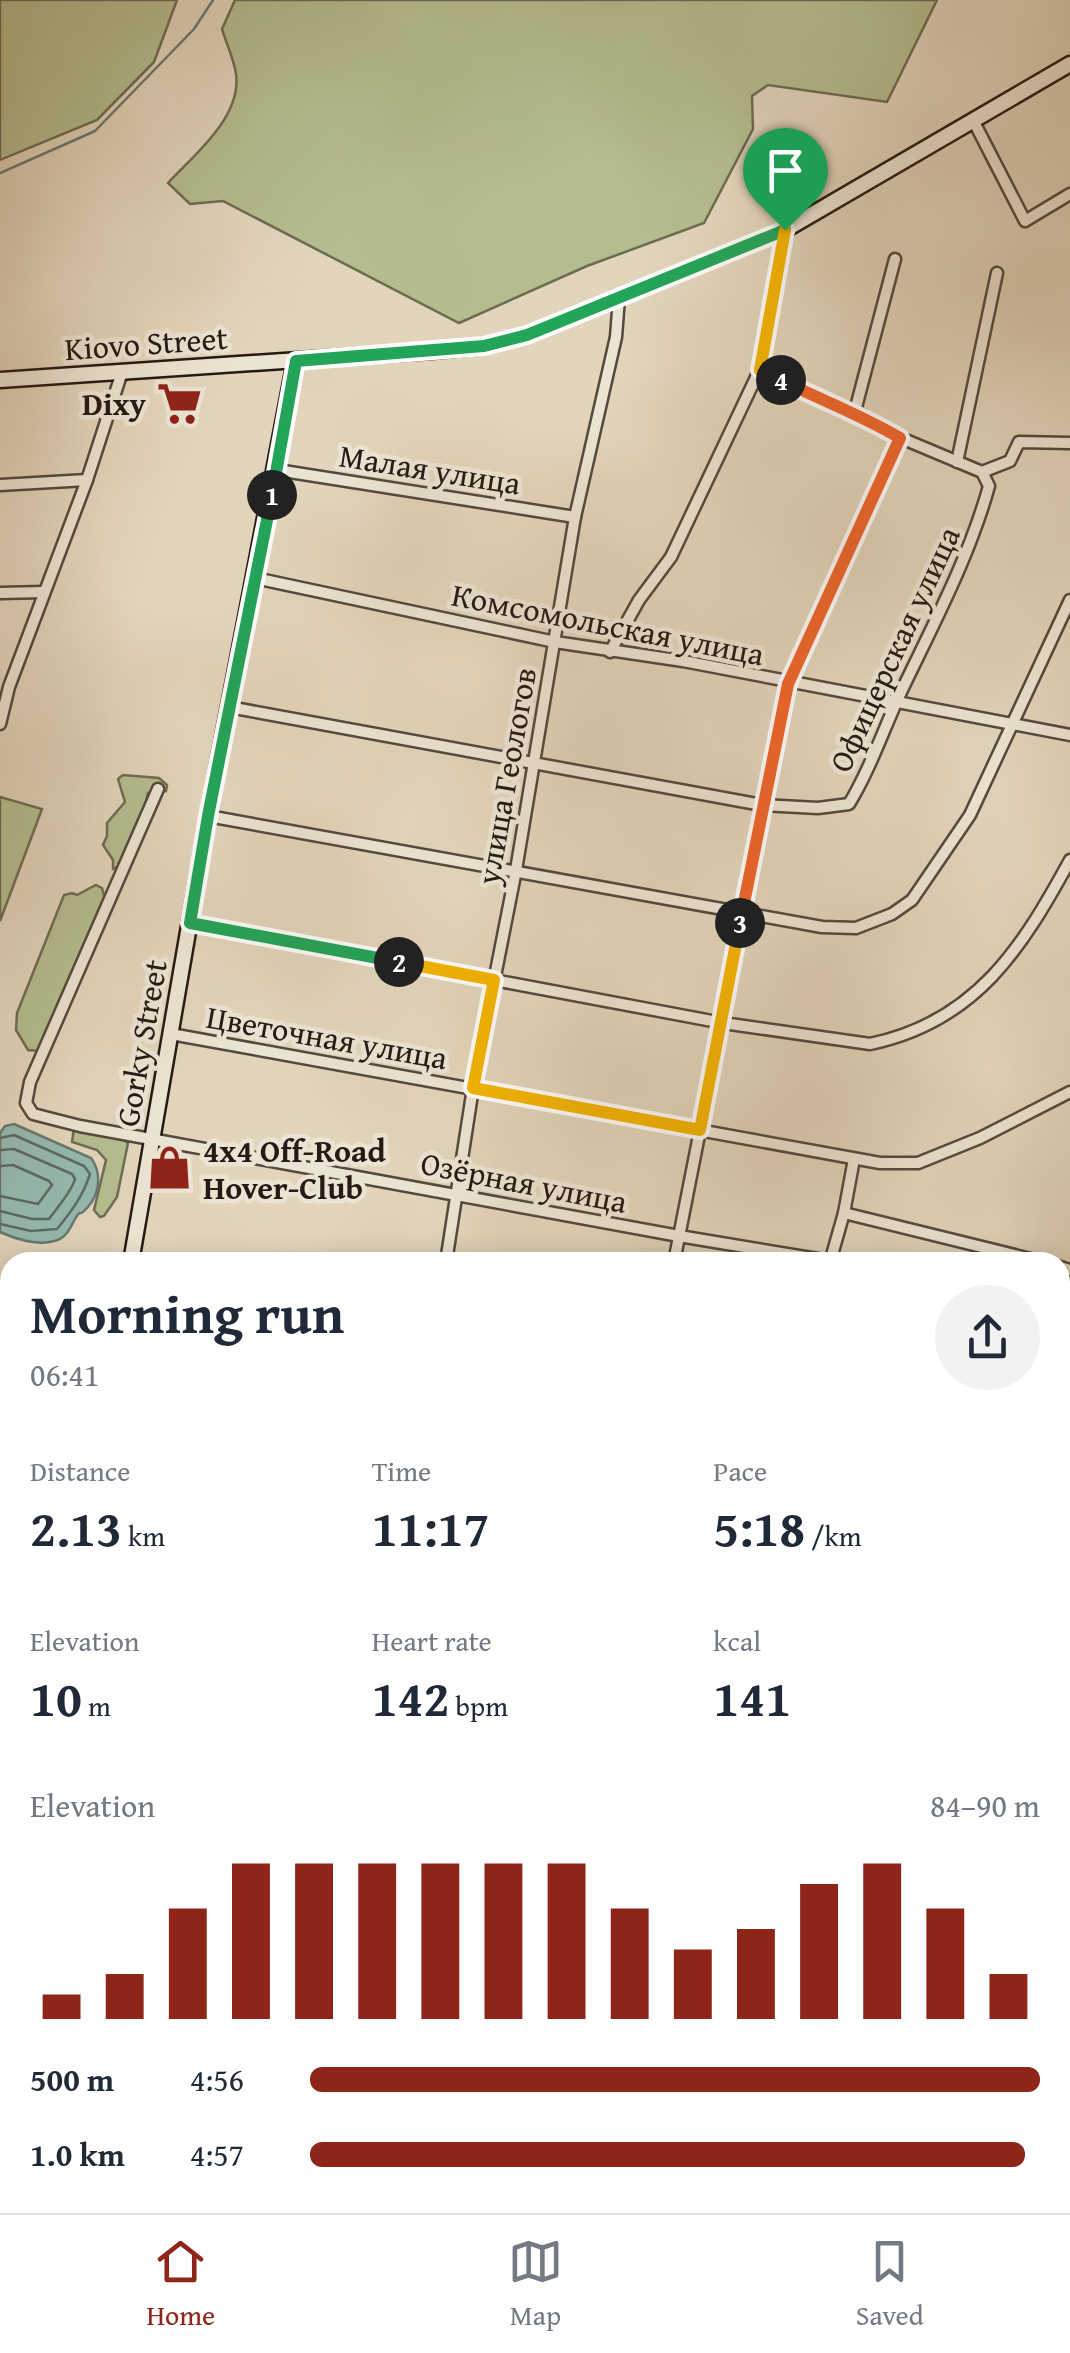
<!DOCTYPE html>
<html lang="en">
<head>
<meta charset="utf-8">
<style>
	body { margin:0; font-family:"Gentium Book Plus",serif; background:#f2f2f3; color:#1f2937; height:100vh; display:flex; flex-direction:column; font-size:38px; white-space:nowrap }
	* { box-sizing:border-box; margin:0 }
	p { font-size:32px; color:#747a83 }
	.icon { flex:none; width:55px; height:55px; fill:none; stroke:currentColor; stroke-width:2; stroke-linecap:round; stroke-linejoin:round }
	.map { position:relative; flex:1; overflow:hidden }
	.details { position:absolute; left:0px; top:1252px; width:1070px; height:962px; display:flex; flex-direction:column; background:#fff; border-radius:30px 30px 0 0; box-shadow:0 5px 25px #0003 }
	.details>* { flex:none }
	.pin { position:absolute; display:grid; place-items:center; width:85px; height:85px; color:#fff; margin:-102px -42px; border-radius:50% 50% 50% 0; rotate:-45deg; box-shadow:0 0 10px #0007 }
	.pin .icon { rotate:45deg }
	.km { position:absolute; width:50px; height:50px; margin:-25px; border-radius:50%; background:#222; color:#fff; font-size:28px; line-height:50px; text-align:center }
	.round { display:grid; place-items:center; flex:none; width:105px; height:105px; border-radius:52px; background:#f2f2f3 }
	.head { display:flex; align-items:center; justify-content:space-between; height:170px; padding:0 30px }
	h1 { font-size:55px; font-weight:800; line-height:75px }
	.metrics { display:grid; grid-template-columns:repeat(3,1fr); gap:15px; height:170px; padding:10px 30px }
	.metrics div { display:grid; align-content:center }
	.metrics b { font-size:50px; font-weight:800 }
	.metrics small { font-size:28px; font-weight:400 }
	.metrics p { font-size:28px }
	.chart { height:280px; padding:20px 30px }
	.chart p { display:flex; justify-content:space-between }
	.chart svg { width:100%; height:180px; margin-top:10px; stroke:#8f2418; stroke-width:6 }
	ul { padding:0 30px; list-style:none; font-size:32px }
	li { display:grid; grid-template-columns:160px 120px 1fr; align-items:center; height:75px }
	li i { height:25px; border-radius:12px; background:#8f2418 }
	.tab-bar { display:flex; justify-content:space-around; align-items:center; height:140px; border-top:2px solid #e0e1e3; background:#fff; font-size:28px; color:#747a83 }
	.tab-bar a { display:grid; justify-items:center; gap:5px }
	.tab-bar .active { color:#8f2418 }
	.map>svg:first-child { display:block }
	.green { fill:#b5bd8f; stroke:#6d6c52; stroke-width:2.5 }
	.water { fill:#95b9af; stroke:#687971; stroke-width:2.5 }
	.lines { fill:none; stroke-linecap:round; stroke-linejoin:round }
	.shore { stroke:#5d6a62; stroke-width:2.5 }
	.stream { stroke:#687971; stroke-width:2.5 }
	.street-casing { stroke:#54493e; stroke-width:15 }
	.secondary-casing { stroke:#251a14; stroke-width:19 }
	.street { stroke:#ece4d3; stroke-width:10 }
	.secondary { stroke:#ece4d3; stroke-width:14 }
	.rail-casing { stroke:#251a14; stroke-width:6 }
	.rail { stroke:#ece4d3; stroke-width:2.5; stroke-dasharray:8; stroke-linecap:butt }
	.split-1-casing { stroke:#fff; stroke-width:20 }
	.split-2-casing { stroke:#fff; stroke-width:20 }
	.split-3-casing { stroke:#fff; stroke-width:20 }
	.split-4-casing { stroke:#fff; stroke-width:20 }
	.split-5-casing { stroke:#fff; stroke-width:20 }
	.split-1 { stroke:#22a559; stroke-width:12 }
	.split-2 { stroke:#22a559; stroke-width:12 }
	.split-3 { stroke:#f5b400; stroke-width:12 }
	.split-4 { stroke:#f0652b; stroke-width:12 }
	.split-5 { stroke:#f5b400; stroke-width:12 }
	.labels { text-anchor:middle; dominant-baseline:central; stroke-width:9; stroke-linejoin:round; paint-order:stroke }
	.street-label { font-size:32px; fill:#251a14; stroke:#ece4d3 }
	.poi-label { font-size:32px; font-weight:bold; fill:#251a14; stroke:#ece4d3; text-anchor:end }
</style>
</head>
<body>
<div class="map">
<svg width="1070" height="2213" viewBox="0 0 1070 2213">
	<rect width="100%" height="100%" fill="#e2d5bc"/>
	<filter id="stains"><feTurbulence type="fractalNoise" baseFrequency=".002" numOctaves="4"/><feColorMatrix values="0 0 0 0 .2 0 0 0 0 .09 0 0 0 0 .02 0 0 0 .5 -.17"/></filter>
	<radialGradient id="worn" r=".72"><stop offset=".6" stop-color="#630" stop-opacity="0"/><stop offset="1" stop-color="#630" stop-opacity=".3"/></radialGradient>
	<g class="green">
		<path d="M0,0H177L154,62L97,120L0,160Z"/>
		<path d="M235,0H937L887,102L768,85L752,96L753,129L704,223L587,266L459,323L223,201L190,204L168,183C194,155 242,117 236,74C234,59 226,43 222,29Z"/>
		<path d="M123,775L159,778L167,785L166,791L148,793L144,810L118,867L113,869V860L103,845L107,836V823L125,802L118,779Z"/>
		<path d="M0,797L42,809L0,921Z"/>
		<path d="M96,885L102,888L105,899L40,1051L28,1050L16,1030L17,1013L64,895L72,893L77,895Z"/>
		<path d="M74,1128L121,1138L128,1143L117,1197L104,1216L100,1217L94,1210L106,1160L97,1150L72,1142Z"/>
		<path d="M173,2205H526L515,2213H173Z"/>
	</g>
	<g class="water">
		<path d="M14,1124L91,1158C102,1173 100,1194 87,1208C77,1219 83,1207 75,1219C70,1228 66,1239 54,1241C38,1246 15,1239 0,1232V1133L5,1126Z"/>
		<path d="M181,2205H341L340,2213H181Z"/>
	</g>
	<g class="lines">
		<g class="shore">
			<path d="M0,1138L14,1135L84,1166L90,1174C83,1196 71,1212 57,1229L31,1231L0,1224"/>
			<path d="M0,1150L14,1149L72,1174L75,1179C72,1191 57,1208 49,1219H32L0,1211"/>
			<path d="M0,1166L13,1165L49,1181L52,1185L38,1204L0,1196"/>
		</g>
		<path class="stream" d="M0,173L95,131L194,29L213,0"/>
		<defs>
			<g id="street">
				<path d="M974,122L1025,221L1070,194"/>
				<path d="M855,411L895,259"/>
				<path d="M957,462L997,273"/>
				<path d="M277,470L575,517"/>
				<path d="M982,472L1010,461L1019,442L1070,443"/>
				<path d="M0,485L87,480"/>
				<path d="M255,578L555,642L683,661L1070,735"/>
				<path d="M0,593L44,592"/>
				<path d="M610,652L639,600L671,557L760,369L785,230"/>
				<path d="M229,707L762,805L818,808L849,804C871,768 883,730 901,692C933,625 969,558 989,486L982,472L901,438L855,411L822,401L760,369"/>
				<path d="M0,724L9,687L87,480L122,372"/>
				<path d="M158,789L30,1082L26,1103L33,1114L80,1126L679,1236L830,1261"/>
				<path d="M208,816L822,927L856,928L892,914L912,900L970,815L1070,600"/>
				<path d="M190,923L723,1023L870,1044C976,1022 1022,948 1070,860"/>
				<path d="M171,1034L880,1163H918L980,1138L1070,1092"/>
				<path d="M844,1213L1043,1262"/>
				<path d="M446,1262L473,1088L516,870L575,517L616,337L619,298"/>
				<path d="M674,1262L788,684L901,438"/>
				<path d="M830,1262L844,1213L854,1159"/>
				<path d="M1060,1267L1070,1270"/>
				<path d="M0,1333L10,1332"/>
				<path d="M1060,1459H1070"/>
				<path d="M0,1466H10"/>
				<path d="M1060,1601H1070"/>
				<path d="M0,1605H10"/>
				<path d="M1060,1726H1070"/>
				<path d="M0,1753L10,1754"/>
				<path d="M1060,1945H1070"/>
				<path d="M1060,2179L1070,2177"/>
				<path d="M794,2205V2213"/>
				<path d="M0,2211L130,2210"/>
			</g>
			<g id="secondary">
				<path d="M0,380L431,351L484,346L527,335L785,230L1070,64"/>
				<path d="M131,1262L208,816L295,361"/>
				<path d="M0,1837H10"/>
				<path d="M0,1972L10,1971"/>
				<path d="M568,2205L592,2213"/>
				<path d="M975,2205L976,2213"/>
				<path d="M523,2213L535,2205"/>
				<path d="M844,2213L902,2205"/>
			</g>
		</defs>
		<use href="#street" class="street-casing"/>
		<use href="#secondary" class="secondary-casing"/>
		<use href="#street" class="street"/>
		<use href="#secondary" class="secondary"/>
		<defs>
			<g id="rail">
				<path d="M0,1878L10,1879"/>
				<path d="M1060,1882H1070"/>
				<path d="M0,1897H10"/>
				<path d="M594,2213V2205"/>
			</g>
		</defs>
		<use href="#rail" class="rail-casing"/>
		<use href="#rail" class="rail"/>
	</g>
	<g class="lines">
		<defs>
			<path id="split-1" d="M272,495L296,361L484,346L527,335L785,230"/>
			<path id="split-2" d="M272,495L208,816L190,923L399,962"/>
			<path id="split-3" d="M399,962L494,980L473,1088L700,1130L740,923"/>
			<path id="split-4" d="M740,923L788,684L900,438C861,415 821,400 781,380"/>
			<path id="split-5" d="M781,380L760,370L785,230"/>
		</defs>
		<use href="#split-1" class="split-1-casing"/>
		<use href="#split-2" class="split-2-casing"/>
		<use href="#split-3" class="split-3-casing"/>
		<use href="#split-4" class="split-4-casing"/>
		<use href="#split-5" class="split-5-casing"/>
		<use href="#split-1" class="split-1"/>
		<use href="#split-2" class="split-2"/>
		<use href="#split-3" class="split-3"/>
		<use href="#split-4" class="split-4"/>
		<use href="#split-5" class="split-5"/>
	</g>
	<defs>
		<symbol id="supermarket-bare" viewBox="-9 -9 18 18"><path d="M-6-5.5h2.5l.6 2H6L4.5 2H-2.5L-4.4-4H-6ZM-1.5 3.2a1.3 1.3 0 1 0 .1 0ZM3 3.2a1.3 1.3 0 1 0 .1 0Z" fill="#8f2418" stroke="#ece4d3" stroke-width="2.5" paint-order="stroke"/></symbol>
		<symbol id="shop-bare" viewBox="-9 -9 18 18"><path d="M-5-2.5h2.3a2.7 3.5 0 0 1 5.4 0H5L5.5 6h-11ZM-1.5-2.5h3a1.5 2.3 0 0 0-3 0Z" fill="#8f2418" stroke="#ece4d3" stroke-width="2.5" paint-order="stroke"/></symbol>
	</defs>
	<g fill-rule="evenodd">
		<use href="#supermarket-bare" x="148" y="372" width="63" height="63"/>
		<use href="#shop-bare" x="138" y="1136" width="63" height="63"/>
	</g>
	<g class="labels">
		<g class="street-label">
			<text transform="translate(146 343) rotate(-4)">Kiovo Street</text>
			<text transform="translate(430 469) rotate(9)">Малая улица</text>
			<text transform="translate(608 624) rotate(11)">Комсомольская улица</text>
			<text transform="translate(894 649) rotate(-65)">Офицерская улица</text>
			<text transform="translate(506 776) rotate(-80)">улица Геологов</text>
			<text transform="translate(327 1037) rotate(10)">Цветочная улица</text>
			<text transform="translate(141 1043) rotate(-80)">Gorky Street</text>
			<text transform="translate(524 1182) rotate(11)">Озёрная улица</text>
		</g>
		<g class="poi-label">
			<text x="146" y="403">Dixy</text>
			<text x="203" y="1150" text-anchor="start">4x4 Off-Road<tspan x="203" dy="37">Hover-Club</tspan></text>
		</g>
	</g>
	<rect width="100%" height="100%" filter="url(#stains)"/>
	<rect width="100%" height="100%" fill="url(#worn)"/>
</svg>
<div class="pin" style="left:785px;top:230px;background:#1e9e55"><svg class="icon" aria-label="arrive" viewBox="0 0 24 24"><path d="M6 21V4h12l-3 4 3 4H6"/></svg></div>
<b class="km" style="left:272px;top:495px">1</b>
<b class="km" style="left:399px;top:962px">2</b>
<b class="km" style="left:740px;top:923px">3</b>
<b class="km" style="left:781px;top:380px">4</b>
<section class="details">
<div class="head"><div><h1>Morning run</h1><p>06:41</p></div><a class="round"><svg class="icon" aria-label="share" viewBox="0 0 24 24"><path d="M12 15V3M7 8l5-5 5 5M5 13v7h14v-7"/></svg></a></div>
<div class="metrics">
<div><p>Distance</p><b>2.13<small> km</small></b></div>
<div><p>Time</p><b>11:17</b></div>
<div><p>Pace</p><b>5:18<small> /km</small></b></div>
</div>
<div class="metrics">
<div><p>Elevation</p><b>10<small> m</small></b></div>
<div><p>Heart rate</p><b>142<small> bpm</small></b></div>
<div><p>kcal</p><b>141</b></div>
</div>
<div class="chart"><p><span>Elevation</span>84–90 m</p>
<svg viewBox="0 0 160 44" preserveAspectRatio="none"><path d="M5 44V38M15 44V33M25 44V17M35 44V6M45 44V6M55 44V6M65 44V6M75 44V6M85 44V6M95 44V17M105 44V27M115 44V22M125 44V11M135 44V6M145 44V17M155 44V33"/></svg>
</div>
<ul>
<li><b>500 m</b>4:56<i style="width:100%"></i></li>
<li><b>1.0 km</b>4:57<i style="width:98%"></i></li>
</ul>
</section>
</div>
<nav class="tab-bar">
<a class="active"><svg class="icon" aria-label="home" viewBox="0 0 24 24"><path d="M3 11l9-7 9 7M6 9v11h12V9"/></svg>Home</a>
<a><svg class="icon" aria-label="map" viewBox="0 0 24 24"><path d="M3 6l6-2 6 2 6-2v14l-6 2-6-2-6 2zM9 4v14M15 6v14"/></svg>Map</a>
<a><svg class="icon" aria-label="saved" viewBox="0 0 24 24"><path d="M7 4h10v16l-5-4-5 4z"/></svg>Saved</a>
</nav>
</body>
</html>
